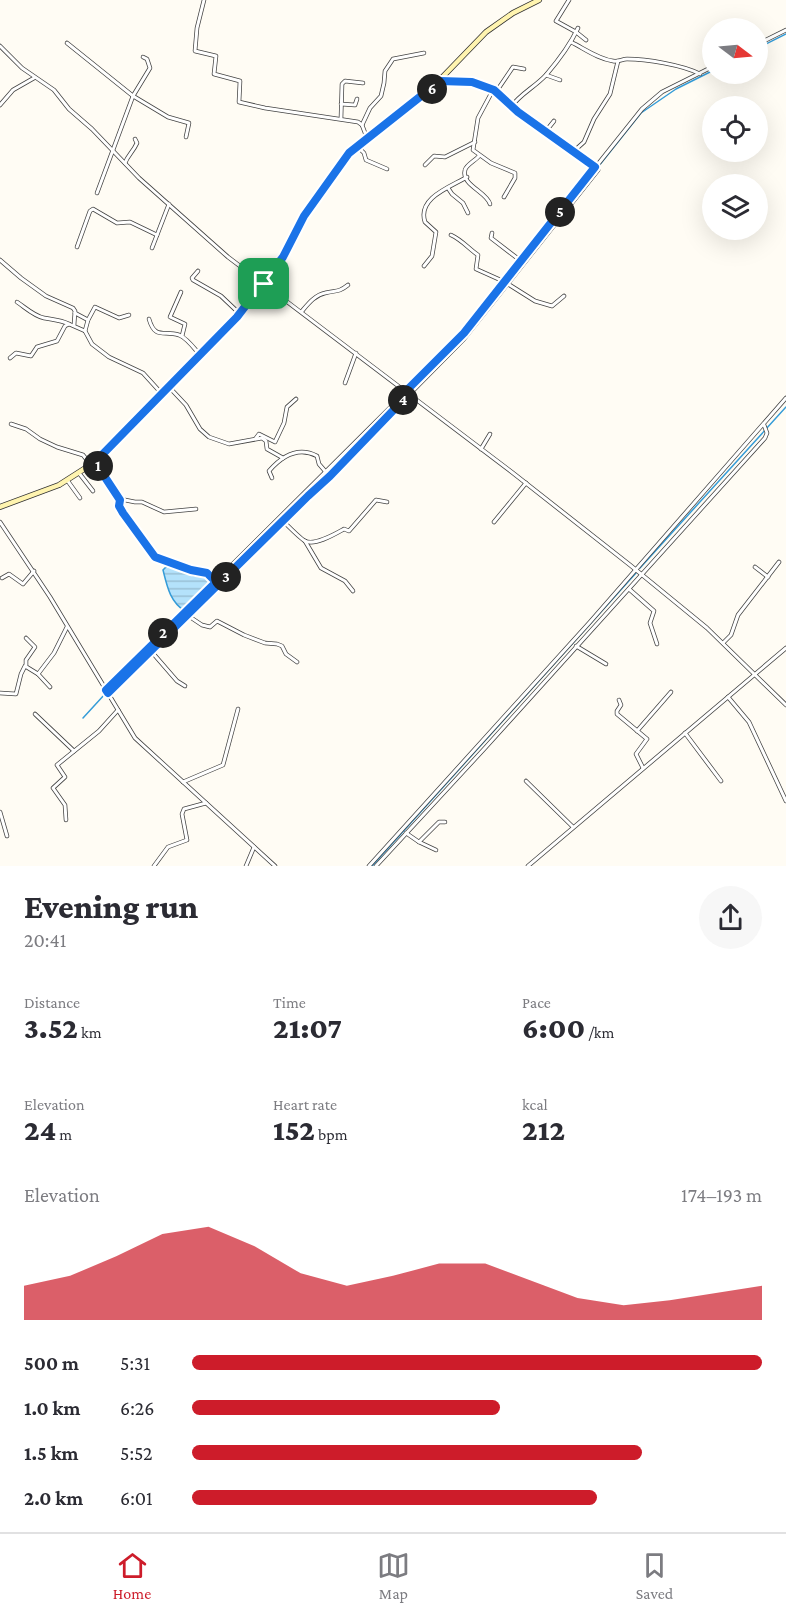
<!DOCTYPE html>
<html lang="en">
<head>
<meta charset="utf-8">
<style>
	body { margin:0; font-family:"Crimson Pro",serif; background:#f7f7f7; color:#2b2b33; height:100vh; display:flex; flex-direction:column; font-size:22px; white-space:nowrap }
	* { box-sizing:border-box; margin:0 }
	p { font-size:20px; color:#7c7c81 }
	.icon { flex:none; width:33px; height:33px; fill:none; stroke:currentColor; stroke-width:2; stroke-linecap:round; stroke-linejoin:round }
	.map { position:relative; height:866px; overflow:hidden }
	.side { display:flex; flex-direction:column; background:#fff; flex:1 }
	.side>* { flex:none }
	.needle { width:39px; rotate:106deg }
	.tools { position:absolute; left:702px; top:18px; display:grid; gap:12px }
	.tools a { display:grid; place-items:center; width:66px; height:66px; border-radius:50%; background:#fff; box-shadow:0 6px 24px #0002; font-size:30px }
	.pin { position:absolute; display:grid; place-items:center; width:51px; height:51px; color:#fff; margin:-26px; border-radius:12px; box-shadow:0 3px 9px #0006 }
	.km { position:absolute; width:30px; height:30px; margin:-15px; border-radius:50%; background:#222; color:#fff; font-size:16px; line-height:30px; text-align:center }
	.round { display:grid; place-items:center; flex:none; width:63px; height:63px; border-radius:32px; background:#f7f7f7 }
	.head { display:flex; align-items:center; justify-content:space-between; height:102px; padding:0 24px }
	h1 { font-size:33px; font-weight:800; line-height:45px }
	.metrics { display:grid; grid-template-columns:repeat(3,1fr); gap:9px; height:102px; padding:6px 24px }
	.metrics div { display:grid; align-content:center }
	.metrics b { font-size:30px; font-weight:800 }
	.metrics small { font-size:16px; font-weight:400 }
	.metrics p { font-size:16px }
	.chart { height:168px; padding:12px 24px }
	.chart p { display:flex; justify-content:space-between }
	.chart svg { width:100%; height:108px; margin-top:6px; fill:#cd1c2a; opacity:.7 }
	ul { padding:0 24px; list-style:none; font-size:20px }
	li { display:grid; grid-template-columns:96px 72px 1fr; align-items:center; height:45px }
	li i { height:15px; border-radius:8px; background:#cd1c2a }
	.tab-bar { display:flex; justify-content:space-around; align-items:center; height:84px; border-top:2px solid #e1e1e2; background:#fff; font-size:16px; color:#7c7c81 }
	.tab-bar a { display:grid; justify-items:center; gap:3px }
	.tab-bar .on { color:#cd1c2a }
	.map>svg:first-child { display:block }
	.water { fill:url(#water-rules); stroke:#359cd8; stroke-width:1.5 }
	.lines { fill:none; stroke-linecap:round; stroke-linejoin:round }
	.stream { stroke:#359cd8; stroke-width:1.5 }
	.street-casing { stroke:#434343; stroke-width:4.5 }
	.secondary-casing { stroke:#323232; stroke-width:6 }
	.street { stroke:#fff; stroke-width:3 }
	.secondary { stroke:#fff4af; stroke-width:4.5 }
	.route-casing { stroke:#fff; stroke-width:12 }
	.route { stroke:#1a73e8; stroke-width:8 }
</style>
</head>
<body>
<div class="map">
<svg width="786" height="866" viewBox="0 0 786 866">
	<defs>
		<pattern id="water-rules" width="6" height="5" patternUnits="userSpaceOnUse" patternTransform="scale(1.5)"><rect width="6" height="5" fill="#b4e2fb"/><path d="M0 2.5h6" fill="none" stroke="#9ac1d6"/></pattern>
	</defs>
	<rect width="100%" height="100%" fill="#fffcf4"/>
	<path class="water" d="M166,567C175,568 182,572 191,575C198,577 204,575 211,580L210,586L185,611C170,602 167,586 163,570Z"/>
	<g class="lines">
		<g class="stream">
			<path d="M758,48L786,34"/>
			<path d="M598,167L641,113L676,89L712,71"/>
			<path d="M411,389L448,353"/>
			<path d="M640,568L786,407"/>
			<path d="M108,691L406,394"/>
			<path d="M83,718L105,694"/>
			<path d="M372,866L636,573"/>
		</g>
		<defs>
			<g id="street">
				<path d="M204,0L197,28L195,51L216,56L214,74L240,81L239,102L265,108L358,122L362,125L367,138"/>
				<path d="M569,0L556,21L576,32L586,40"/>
				<path d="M571,42C585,49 598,59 613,61C619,62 622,59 627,59C646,59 683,65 700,74"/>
				<path d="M67,43L133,96L168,117L189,123L186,137"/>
				<path d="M758,44L786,30"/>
				<path d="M0,46L22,68L54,90L69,109L92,129L139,178L228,257L513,473L630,565L707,628L786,705"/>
				<path d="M546,75L560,80"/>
				<path d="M493,90L478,118L473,150L491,163L515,173V178L504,197"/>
				<path d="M496,92L513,67L524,69"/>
				<path d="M341,104L355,105L357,99"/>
				<path d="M0,105L13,90L34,78"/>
				<path d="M511,107C520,94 535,87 546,75C558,61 570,45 578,28"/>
				<path d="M341,118L342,84L345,81L363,83"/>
				<path d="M362,125L370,108L381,96L384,83L385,71L393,59L424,53"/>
				<path d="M546,131L554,121"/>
				<path d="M358,147L364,153L366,160L387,169"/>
				<path d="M574,151L584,142L594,119L610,94L618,61"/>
				<path d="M479,156C476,160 466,165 465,170C461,185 487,192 490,204"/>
				<path d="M125,163C128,155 133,152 137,143L135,139"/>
				<path d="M425,165L434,156L445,157L475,142"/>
				<path d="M448,188L452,194L463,203L468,213"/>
				<path d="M97,193L133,96L150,68L147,59L143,57"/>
				<path d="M492,233L491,238L521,261"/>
				<path d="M451,235C462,240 468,248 478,255L476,269L505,282"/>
				<path d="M77,247L90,211L93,209L117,223L130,222L157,235"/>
				<path d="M152,248L169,204"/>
				<path d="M0,260L21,278L46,296L73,308L75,311L74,325"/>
				<path d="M424,266L432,256L436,232L425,222C417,198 450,187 467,177"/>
				<path d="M198,271L192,278L193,280L221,296L240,314"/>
				<path d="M508,284L535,301L552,306L564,296"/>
				<path d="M181,292L170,317L185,324L182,336"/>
				<path d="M17,302C26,308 34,316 44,318C54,320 60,320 69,324"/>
				<path d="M302,311C308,304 315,295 325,293C336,290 338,293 348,285"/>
				<path d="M75,313L88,320"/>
				<path d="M149,319C155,340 164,330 179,335C187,338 194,348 200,355"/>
				<path d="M85,331L88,320L95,307L119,318L129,315"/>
				<path d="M10,358L16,353L31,356L37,347L57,341L65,326L69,324L85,331L92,344L109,357L143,373L163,395"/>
				<path d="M345,383L356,353"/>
				<path d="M170,388L186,405L200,429L209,437L229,444L262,438L266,441L267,449L283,458"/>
				<path d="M11,424L26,429L40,439L57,447L83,455L91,465"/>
				<path d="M256,438L259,434L275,442L284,423L287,407L296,399"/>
				<path d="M481,449L490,434"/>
				<path d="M95,462L120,499L135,502H142L164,512L196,509"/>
				<path d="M79,473L93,491"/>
				<path d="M272,478L269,471C282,456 298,446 317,456L319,464L325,471"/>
				<path d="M67,480L80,498"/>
				<path d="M120,499L119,506L123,513C131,525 144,550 156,558C174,570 200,565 215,581"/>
				<path d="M283,521C287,525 301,539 305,541C315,546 335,534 344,529L349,531L376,500L387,502"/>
				<path d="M0,522L50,597L135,738L275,866"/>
				<path d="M494,522L526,483"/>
				<path d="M305,541L321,568L345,581L353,591"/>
				<path d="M755,567L768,577"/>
				<path d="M2,578L9,574L23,584L34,571"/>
				<path d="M629,589L654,611L650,623L657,644"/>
				<path d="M187,615L202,625L210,627L217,621L244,635L265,643L277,644L282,646L286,654L297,662"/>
				<path d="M26,638L35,647L26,660V665"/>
				<path d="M723,643L731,635L738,615L779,562"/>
				<path d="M576,646L606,664"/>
				<path d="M151,651L177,681L185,686"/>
				<path d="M38,674L54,653L67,627"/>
				<path d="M106,690L456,342L642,109L662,92L712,67"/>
				<path d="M0,693L16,694L21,674L25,666L38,674L50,687"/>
				<path d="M108,693L308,496L330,475L463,340L598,170L518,112L493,90L472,82L440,81"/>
				<path d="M728,697L749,722L786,801"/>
				<path d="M619,700L621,705L617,711V714L647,739L636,754L643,768"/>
				<path d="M35,714L74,751"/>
				<path d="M637,731L671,692"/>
				<path d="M685,733L721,781"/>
				<path d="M526,781L573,827"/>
				<path d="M183,782L223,765L238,709"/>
				<path d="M0,812L7,836"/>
				<path d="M66,820L65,805L53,788L65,777L57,765L99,731L118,710"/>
				<path d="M406,833L419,842L439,822H445"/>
				<path d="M419,842L436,850"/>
				<path d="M154,866L168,847L187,840L182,814L184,809L206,803"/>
				<path d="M246,866L254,847"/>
				<path d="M369,866L590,622L786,398"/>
				<path d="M376,866L485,748L765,438L767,433L764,425"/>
				<path d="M528,866L786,648"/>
			</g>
			<path id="secondary" d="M0,507L59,485L95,462L107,452L237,317L283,257L304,216L349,153L429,91L486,32L513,13L539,0"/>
		</defs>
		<use href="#street" class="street-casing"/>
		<use href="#secondary" class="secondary-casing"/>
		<use href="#street" class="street"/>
		<use href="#secondary" class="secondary"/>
	</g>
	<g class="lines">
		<defs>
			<path id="route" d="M440,81L472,82L494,90L518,112L595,167L464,333L406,391L409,394L330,476L308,496L108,693L106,690L216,582L207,573L191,570L155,557L123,513L119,506L120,500L95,462L237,317L283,257L304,216L349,153Z"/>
		</defs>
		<use href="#route" class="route-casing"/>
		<use href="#route" class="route"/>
	</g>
</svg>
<div class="tools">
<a><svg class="needle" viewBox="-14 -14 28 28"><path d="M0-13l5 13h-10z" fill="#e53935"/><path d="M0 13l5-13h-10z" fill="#7c7c81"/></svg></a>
<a><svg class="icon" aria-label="locate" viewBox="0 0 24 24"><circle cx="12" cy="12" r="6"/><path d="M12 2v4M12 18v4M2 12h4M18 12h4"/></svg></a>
<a><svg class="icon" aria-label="layers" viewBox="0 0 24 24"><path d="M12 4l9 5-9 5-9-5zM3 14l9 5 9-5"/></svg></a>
</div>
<div class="pin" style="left:264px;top:284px;background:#1e9e55"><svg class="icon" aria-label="arrive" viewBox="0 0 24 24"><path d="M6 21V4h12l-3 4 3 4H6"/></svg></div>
<b class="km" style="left:98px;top:466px">1</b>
<b class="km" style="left:163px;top:633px">2</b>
<b class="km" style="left:226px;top:577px">3</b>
<b class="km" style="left:403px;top:400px">4</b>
<b class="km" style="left:560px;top:212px">5</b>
<b class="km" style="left:432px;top:89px">6</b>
</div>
<section class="side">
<div class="head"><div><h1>Evening run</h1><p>20:41</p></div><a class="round"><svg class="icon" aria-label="share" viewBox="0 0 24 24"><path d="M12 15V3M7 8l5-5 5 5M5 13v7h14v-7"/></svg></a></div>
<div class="metrics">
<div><p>Distance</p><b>3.52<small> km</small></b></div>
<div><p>Time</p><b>21:07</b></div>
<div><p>Pace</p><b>6:00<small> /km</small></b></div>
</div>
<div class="metrics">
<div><p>Elevation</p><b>24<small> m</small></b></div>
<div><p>Heart rate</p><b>152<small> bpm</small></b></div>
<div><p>kcal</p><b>212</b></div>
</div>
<div class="chart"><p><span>Elevation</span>174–193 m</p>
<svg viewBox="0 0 160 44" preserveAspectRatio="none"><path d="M0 44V30L10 26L20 18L30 9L40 6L50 14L60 25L70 30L80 26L90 21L100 21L110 28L120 35L130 38L140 36L150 33L160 30V44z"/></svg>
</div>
<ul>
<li><b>500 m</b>5:31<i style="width:100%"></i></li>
<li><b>1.0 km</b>6:26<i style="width:54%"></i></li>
<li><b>1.5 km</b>5:52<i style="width:79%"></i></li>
<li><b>2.0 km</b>6:01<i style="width:71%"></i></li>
</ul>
</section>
<nav class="tab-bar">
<a class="on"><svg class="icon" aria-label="home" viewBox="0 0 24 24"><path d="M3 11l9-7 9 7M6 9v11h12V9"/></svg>Home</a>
<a><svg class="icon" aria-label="map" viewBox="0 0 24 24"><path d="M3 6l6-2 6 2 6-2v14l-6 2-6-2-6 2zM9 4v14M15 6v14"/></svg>Map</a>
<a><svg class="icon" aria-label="saved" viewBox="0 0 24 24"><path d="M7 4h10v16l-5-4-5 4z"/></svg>Saved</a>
</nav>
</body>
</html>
